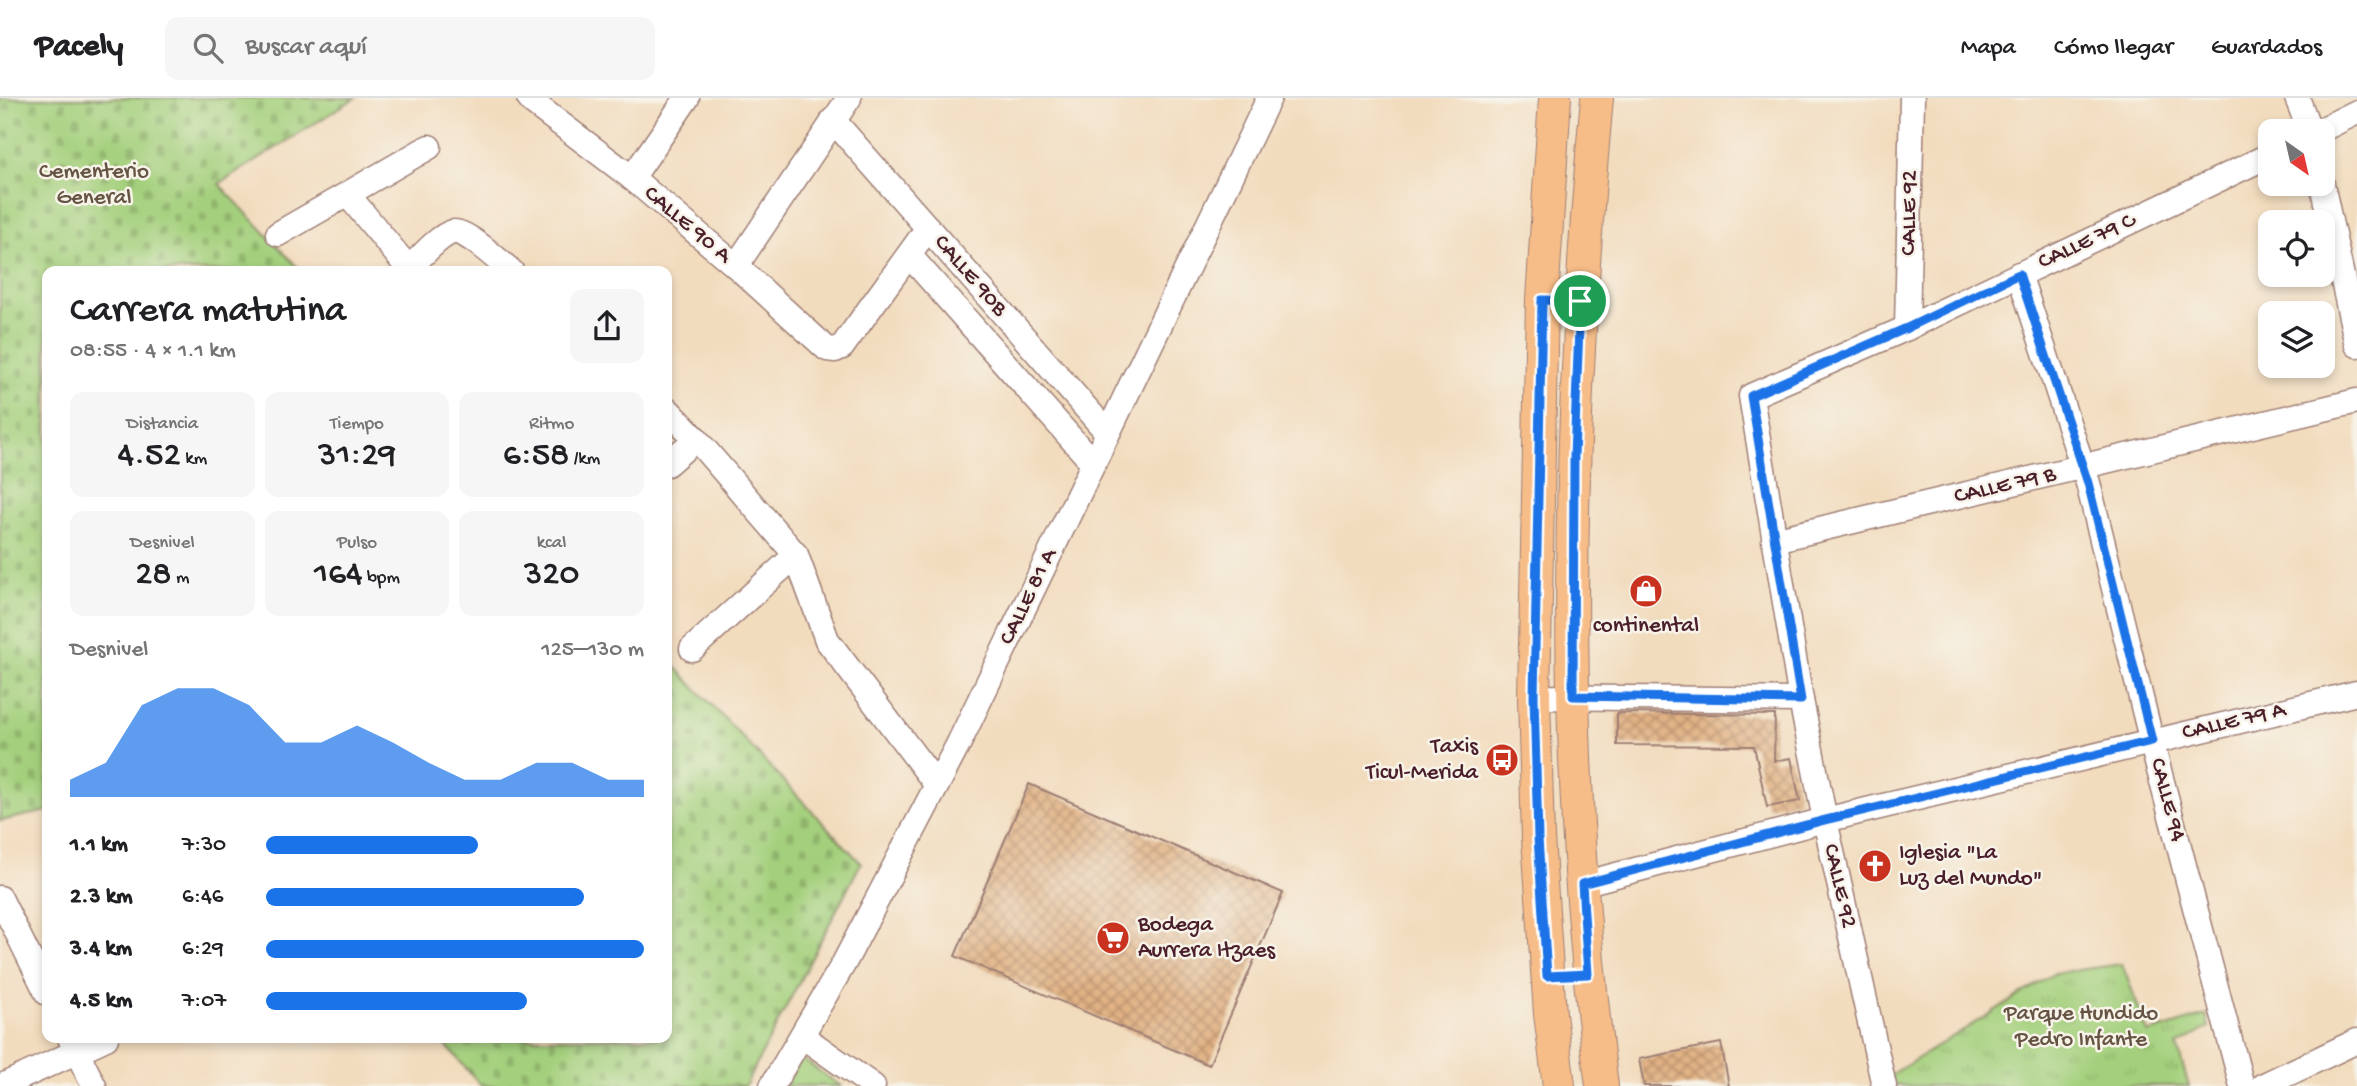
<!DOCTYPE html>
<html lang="es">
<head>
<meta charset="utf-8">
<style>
	body { margin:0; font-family:"Gochi Hand",sans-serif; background:#f6f6f6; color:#202124; height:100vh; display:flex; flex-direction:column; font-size:26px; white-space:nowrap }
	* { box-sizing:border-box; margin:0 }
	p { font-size:23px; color:#757577 }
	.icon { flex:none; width:38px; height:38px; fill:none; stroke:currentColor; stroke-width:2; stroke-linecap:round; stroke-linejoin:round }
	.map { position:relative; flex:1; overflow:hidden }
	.side { position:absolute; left:42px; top:168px; width:630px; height:777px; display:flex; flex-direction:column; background:#fff; border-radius:14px; box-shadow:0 4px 10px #0003 }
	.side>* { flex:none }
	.needle { width:46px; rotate:146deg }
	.fabs { position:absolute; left:2258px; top:21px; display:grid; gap:14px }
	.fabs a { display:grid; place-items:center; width:77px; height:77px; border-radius:14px; background:#fff; box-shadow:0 4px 10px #0003; font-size:35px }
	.pin { position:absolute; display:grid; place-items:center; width:60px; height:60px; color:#fff; margin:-30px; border:4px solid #fff; border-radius:50%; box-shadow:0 2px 7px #0007 }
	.round { display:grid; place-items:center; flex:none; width:74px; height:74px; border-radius:14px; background:#f6f6f6 }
	.overview { display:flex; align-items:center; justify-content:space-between; height:119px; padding:0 28px }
	h1 { font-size:38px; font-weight:600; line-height:52px }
	.figures { display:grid; grid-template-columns:repeat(3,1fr); gap:10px; height:119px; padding:7px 28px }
	.figures div { display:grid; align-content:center; border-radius:14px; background:#f6f6f6; text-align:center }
	.figures b { font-size:35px; font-weight:600 }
	.figures small { font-size:19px; font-weight:400 }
	.figures p { font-size:19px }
	.chart { height:196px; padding:14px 28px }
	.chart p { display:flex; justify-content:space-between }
	.chart svg { width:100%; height:126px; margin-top:7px; fill:#1a73e8; opacity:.7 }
	ul { padding:0 28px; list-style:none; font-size:23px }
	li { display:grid; grid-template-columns:112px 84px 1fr; align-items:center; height:52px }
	li i { height:18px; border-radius:9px; background:#1a73e8 }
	header { display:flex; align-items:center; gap:42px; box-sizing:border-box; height:98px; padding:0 35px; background:#fff; border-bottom:2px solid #e0e0e0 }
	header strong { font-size:33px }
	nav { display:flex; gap:38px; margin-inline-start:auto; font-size:24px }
	.search { width:490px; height:63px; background:#f6f6f6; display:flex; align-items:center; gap:18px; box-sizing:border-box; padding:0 24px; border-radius:14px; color:#757577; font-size:26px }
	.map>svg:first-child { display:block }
	.cemetery { fill:url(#cemetery-stones); stroke:#777854; stroke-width:2 }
	.park { fill:url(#park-tufts); stroke:#777854; stroke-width:2 }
	.building { fill:url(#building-cross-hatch) }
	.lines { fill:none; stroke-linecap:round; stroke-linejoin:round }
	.minor-casing { stroke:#9e7e74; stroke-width:27 }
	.major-casing { stroke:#9e7e74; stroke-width:34 }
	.minor { stroke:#fff; stroke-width:24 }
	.major { stroke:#f7bd88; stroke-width:32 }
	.route-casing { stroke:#fff; stroke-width:14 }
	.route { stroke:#1a73e8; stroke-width:9 }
	.labels { text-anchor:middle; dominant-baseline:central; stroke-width:5; stroke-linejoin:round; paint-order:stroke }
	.park-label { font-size:23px; fill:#655444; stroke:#f7f3e8 }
	.street-label { font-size:23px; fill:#4a1f2b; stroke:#f7f3e8 }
	.poi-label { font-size:23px; fill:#4a1f2b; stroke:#f7f3e8; text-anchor:start }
</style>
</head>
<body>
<header>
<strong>Pacely</strong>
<div class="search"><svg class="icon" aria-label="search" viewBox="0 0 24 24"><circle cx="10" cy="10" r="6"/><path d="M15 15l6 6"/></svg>Buscar aquí</div>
<nav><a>Mapa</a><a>Cómo llegar</a><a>Guardados</a></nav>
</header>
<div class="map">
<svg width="2357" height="988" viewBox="0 0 2357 988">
	<defs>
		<pattern id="cemetery-stones" width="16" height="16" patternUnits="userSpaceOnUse" patternTransform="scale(1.75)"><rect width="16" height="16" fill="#a4d07d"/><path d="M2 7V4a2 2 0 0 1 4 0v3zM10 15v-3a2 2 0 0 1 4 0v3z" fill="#8fb26c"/></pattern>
		<pattern id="park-tufts" width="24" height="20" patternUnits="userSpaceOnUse" patternTransform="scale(1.75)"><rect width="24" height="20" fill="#a4d07d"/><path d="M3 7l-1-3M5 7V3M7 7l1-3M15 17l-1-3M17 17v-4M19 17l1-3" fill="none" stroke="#8fb26c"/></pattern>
		<pattern id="building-cross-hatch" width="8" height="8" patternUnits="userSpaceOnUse" patternTransform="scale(1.75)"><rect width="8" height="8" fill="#e1b284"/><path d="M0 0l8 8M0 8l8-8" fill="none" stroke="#b8906c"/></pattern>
	</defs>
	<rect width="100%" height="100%" fill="#f7f3e8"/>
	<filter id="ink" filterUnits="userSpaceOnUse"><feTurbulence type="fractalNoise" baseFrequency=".0143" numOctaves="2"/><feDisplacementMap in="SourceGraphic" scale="14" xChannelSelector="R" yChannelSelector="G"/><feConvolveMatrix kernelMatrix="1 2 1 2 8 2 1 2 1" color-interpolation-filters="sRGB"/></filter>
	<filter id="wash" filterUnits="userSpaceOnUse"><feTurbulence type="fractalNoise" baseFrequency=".00686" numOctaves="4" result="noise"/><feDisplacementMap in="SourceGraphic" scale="28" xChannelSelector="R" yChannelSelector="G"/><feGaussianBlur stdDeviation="1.57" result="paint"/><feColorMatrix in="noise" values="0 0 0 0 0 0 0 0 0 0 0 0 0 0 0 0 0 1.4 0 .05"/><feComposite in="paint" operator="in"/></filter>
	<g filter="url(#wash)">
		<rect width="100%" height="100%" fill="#f2dcbe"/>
		<g class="cemetery">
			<path d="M0,0H355L219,86L301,173H47V713L0,723Z"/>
			<path d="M667,560L861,765L745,988H481L440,940H667Z"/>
		</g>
		<g class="park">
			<path d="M2122,866L2148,935L2206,917L2209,929L2177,948L2189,988H1890L1888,979L2055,875Z"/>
			<path d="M802,961L841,988H784Z"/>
		</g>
		<g id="blocks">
			<g class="building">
				<path d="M1617,615L1775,617L1774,663L1791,660L1800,703L1767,709L1754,648L1617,647Z"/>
				<path d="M1029,686L1283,795L1209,967L955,858Z"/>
				<path d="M1721,945L1729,988H1644L1639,961Z"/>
			</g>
		</g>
	</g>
	<g filter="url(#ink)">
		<use href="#blocks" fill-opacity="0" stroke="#9e7e74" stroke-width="2"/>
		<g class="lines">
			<defs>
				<g id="minor">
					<path d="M529,0L533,5L632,80L736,168L827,251L835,252L842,249L928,130"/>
					<path d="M2297,0L2310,33"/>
					<path d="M833,22L1107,334"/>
					<path d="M2319,33L2357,14"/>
					<path d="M632,80L687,0"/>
					<path d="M2322,86L2357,247"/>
					<path d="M348,97L409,171"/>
					<path d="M278,136L429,49"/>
					<path d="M909,157L1093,365"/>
					<path d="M736,168L849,0"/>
					<path d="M407,173C417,163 439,137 453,134C465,131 500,164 511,173"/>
					<path d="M2019,176L2088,385L2156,661L2242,988"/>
					<path d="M1907,230L1912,0"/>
					<path d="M667,311L696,341L796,457L827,542L936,686"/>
					<path d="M667,366L696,341"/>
					<path d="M1774,442L2357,303"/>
					<path d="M692,551L796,457"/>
					<path d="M1534,599L1801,602"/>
					<path d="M1582,786L1825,722L2357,595"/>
					<path d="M0,800L47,895"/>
					<path d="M802,938L873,988"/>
					<path d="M70,940L94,988"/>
					<path d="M2,988L106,940"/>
					<path d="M772,988L844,865L959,645L1269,0"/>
					<path d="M1884,988L1825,722L1801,602L1751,298L1907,230L2270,57"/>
					<path d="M2262,988L2357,943"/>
				</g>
				<g id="major">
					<path d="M1555,0L1542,202L1534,599L1538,740L1550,916L1559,988"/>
					<path d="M1597,0C1567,328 1559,661 1602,988"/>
				</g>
			</defs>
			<use href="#minor" class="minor-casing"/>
			<use href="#major" class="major-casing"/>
			<use href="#minor" class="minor"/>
			<use href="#major" class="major"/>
		</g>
	</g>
	<g class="lines" filter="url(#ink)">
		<defs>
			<path id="route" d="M2019,176L2088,385L2152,643L1825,722L1582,786L1588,876L1547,878L1538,740L1534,599L1542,202L1580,203L1574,358L1573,598L1801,602L1751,298L1907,230Z"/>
		</defs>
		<use href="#route" class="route-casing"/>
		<use href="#route" class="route"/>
	</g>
	<defs>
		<symbol id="shop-disc" viewBox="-11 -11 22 22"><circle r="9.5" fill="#c8321e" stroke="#f7f3e8"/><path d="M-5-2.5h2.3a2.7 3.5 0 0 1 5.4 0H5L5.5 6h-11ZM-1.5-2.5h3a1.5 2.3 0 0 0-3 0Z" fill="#fff"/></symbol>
		<symbol id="bus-disc" viewBox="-11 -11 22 22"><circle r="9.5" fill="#c8321e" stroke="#f7f3e8"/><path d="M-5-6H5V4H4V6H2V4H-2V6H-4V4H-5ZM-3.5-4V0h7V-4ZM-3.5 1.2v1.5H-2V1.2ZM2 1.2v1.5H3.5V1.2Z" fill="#fff"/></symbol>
		<symbol id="church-disc" viewBox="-11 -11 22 22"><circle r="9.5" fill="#c8321e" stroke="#f7f3e8"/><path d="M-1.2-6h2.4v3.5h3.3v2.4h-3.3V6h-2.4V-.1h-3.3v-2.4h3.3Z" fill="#fff"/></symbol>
		<symbol id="supermarket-disc" viewBox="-11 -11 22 22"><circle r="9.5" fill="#c8321e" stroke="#f7f3e8"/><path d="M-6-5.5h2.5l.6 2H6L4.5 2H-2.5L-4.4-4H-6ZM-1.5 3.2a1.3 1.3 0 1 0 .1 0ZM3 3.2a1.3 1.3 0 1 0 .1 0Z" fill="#fff"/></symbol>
	</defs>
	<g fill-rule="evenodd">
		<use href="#shop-disc" x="1627" y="474" width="38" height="38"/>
		<use href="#bus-disc" x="1483" y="643" width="38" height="38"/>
		<use href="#church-disc" x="1856" y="749" width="38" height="38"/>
		<use href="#supermarket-disc" x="1094" y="821" width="38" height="38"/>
	</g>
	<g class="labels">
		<g class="park-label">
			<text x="94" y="74">Cementerio<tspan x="94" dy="26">General</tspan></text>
			<text x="2081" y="916">Parque Hundido<tspan x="2081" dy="26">Pedro Infante</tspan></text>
		</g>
		<g class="street-label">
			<text transform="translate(1910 115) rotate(-89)">CALLE 92</text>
			<text transform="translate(687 127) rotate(40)">CALLE 90 A</text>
			<text transform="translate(2087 144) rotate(-25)">CALLE 79 C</text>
			<text transform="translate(970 178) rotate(49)">CALLE 90B</text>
			<text transform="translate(2005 388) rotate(-13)">CALLE 79 B</text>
			<text transform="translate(1029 499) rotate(-64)">CALLE 81 A</text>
			<text transform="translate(2234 624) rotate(-13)">CALLE 79 A</text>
			<text transform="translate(2167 702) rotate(75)">CALLE 94</text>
			<text transform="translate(1839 788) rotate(77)">CALLE 92</text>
		</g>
		<g class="poi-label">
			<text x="1646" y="528" text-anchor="middle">continental</text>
			<text x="1478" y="649" text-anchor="end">Taxis<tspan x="1478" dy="26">Ticul-Merida</tspan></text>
			<text x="1899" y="755">Iglesia "La<tspan x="1899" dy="26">Luz del Mundo"</tspan></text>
			<text x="1138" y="827">Bodega<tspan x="1138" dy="26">Aurrera Itzaes</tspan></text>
		</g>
	</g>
</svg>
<div class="fabs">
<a><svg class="needle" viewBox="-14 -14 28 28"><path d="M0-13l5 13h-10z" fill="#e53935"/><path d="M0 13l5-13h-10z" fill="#757577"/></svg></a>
<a><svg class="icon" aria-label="locate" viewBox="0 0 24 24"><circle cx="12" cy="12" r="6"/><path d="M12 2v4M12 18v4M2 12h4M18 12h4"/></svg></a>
<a><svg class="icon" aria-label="layers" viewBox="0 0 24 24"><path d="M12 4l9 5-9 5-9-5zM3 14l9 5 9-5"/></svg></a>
</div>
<div class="pin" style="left:1580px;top:203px;background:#1e9e55"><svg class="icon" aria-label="arrive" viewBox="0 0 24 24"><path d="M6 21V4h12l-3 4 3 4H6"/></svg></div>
<section class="side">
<div class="overview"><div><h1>Carrera matutina</h1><p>08:55 · 4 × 1.1 km</p></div><a class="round"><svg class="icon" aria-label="share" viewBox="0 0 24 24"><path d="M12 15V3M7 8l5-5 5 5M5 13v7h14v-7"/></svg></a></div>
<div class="figures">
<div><p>Distancia</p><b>4.52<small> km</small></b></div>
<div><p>Tiempo</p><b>31:29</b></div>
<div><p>Ritmo</p><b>6:58<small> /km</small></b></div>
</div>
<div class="figures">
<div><p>Desnivel</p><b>28<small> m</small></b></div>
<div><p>Pulso</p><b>164<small> bpm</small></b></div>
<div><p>kcal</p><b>320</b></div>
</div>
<div class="chart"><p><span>Desnivel</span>125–130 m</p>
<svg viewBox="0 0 160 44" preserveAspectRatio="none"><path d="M0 44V38L10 32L20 12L30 6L40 6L50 12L60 25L70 25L80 19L90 25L100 32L110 38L120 38L130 32L140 32L150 38L160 38V44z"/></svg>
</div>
<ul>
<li><b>1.1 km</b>7:30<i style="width:56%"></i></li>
<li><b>2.3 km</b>6:46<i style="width:84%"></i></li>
<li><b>3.4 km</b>6:29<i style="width:100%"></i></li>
<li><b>4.5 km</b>7:07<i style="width:69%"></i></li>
</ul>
</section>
</div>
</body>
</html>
